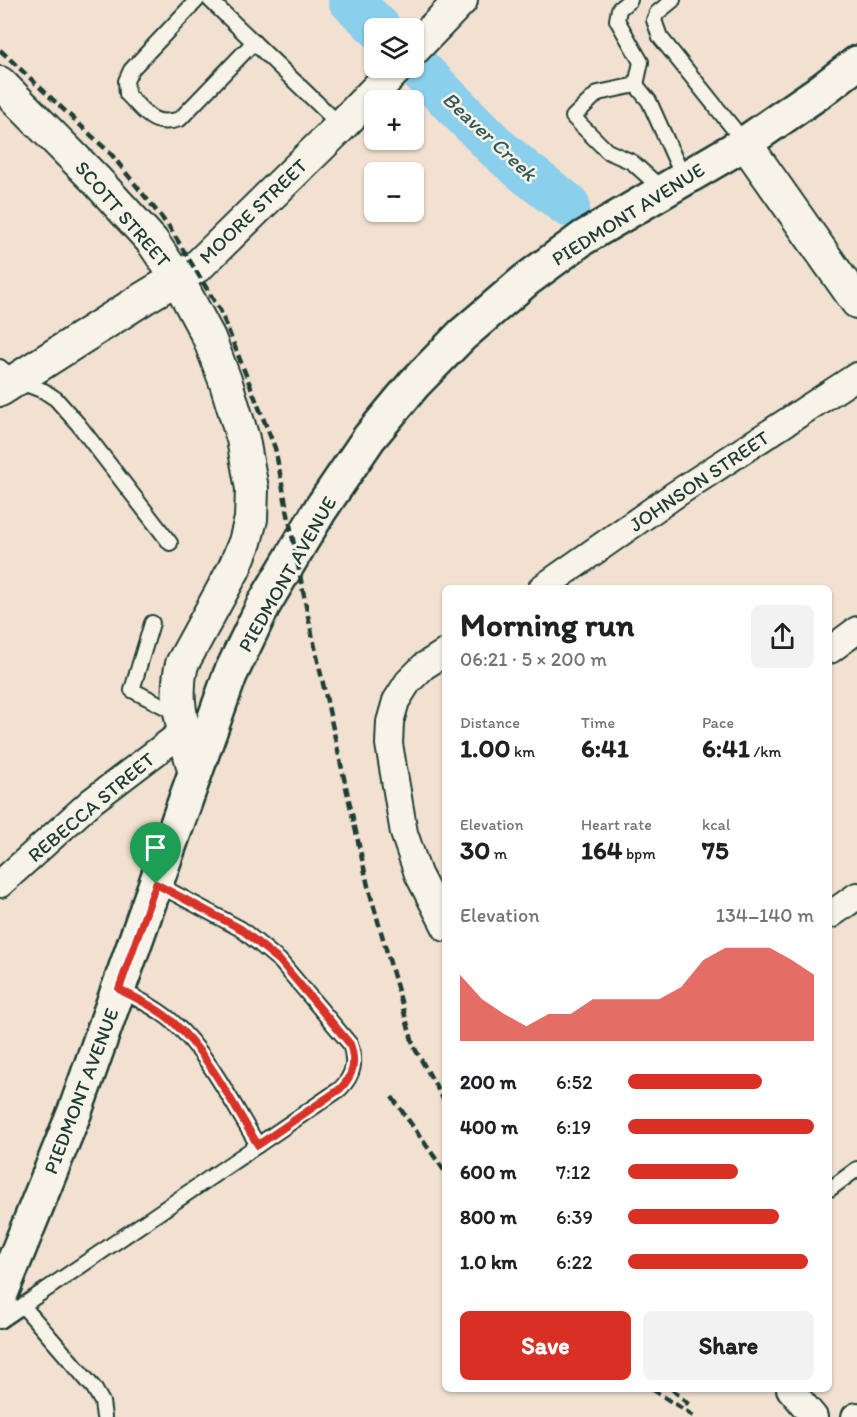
<!DOCTYPE html>
<html lang="en">
<head>
<meta charset="utf-8">
<style>
	body { margin:0; font-family:Itim,sans-serif; background:#f2f2f2; color:#202124; height:100vh; display:flex; flex-direction:column; font-size:22px; white-space:nowrap }
	* { box-sizing:border-box; margin:0 }
	p { font-size:20px; color:#757577 }
	.icon { flex:none; width:33px; height:33px; fill:none; stroke:currentColor; stroke-width:2; stroke-linecap:round; stroke-linejoin:round }
	.map { position:relative; flex:1; overflow:hidden }
	.details { position:absolute; left:442px; top:585px; width:390px; height:807px; display:flex; flex-direction:column; background:#fff; border-radius:9px; box-shadow:0 2px 4px #0004 }
	.details>* { flex:none }
	.tools { position:absolute; left:364px; top:18px; display:grid; gap:12px }
	.tools a { display:grid; place-items:center; width:60px; height:60px; border-radius:9px; background:#fff; box-shadow:0 2px 4px #0004; font-size:30px }
	.pin { position:absolute; display:grid; place-items:center; width:51px; height:51px; color:#fff; margin:-62px -26px; border-radius:50% 50% 50% 0; rotate:-45deg; box-shadow:0 0 6px #0007 }
	.pin .icon { rotate:45deg }
	.round { display:grid; place-items:center; flex:none; width:63px; height:63px; border-radius:9px; background:#f2f2f2 }
	.head { display:flex; align-items:center; justify-content:space-between; height:102px; padding:0 18px }
	h1 { font-size:33px; font-weight:700; line-height:45px }
	.metrics { display:grid; grid-template-columns:repeat(3,1fr); gap:9px; height:102px; padding:6px 18px }
	.metrics div { display:grid; align-content:center }
	.metrics b { font-size:26px; font-weight:700 }
	.metrics small { font-size:16px; font-weight:400 }
	.metrics p { font-size:16px }
	.chart { height:168px; padding:12px 18px }
	.chart p { display:flex; justify-content:space-between }
	.chart svg { width:100%; height:108px; margin-top:6px; fill:#d93025; opacity:.7 }
	.action { display:flex; gap:12px; margin-top:auto; padding:12px 18px }
	.action a { flex:1; height:69px; border-radius:9px; background:#d93025; color:#fff; font-size:24px; font-weight:700; line-height:69px; text-align:center }
	.action a+a { background:#f2f2f2; color:#202124 }
	ul { padding:0 18px; list-style:none; font-size:20px }
	li { display:grid; grid-template-columns:96px 72px 1fr; align-items:center; height:45px }
	li i { height:15px; border-radius:8px; background:#d93025 }
	.map>svg:first-child { display:block }
	.lines { fill:none; stroke-linecap:round; stroke-linejoin:round }
	.river { stroke:#8acfec; stroke-width:44 }
	.service-casing { stroke:#1f3d34; stroke-width:18 }
	.minor-casing { stroke:#1f3d34; stroke-width:30 }
	.tertiary-casing { stroke:#1f3d34; stroke-width:36 }
	.secondary-casing { stroke:#1f3d34; stroke-width:38 }
	.service { stroke:#f7f3e8; stroke-width:14 }
	.minor { stroke:#f7f3e8; stroke-width:26 }
	.tertiary { stroke:#f7f3e8; stroke-width:32 }
	.secondary { stroke:#f7f3e8; stroke-width:33 }
	.rail { stroke:#1f3d34; stroke-width:4.5; stroke-dasharray:9 4.5; stroke-linecap:butt }
	.route-casing { stroke:#fff; stroke-width:12 }
	.route { stroke:#d93025; stroke-width:8 }
	.labels { text-anchor:middle; dominant-baseline:central; stroke-width:5; stroke-linejoin:round; paint-order:stroke }
	.street-label { font-size:20px; fill:#1f3d34; stroke:#f7f3e8 }
	.water-label { font-size:21px; font-style:italic; fill:#345a59; stroke:#f7f3e8 }
</style>
</head>
<body>
<div class="map">
<svg width="857" height="1417" viewBox="0 0 857 1417">
	<rect width="100%" height="100%" fill="#f2e1d0"/>
	<filter id="ink" filterUnits="userSpaceOnUse"><feTurbulence type="fractalNoise" baseFrequency=".0167" numOctaves="2"/><feDisplacementMap in="SourceGraphic" scale="12" xChannelSelector="R" yChannelSelector="G"/><feConvolveMatrix kernelMatrix="1 2 1 2 8 2 1 2 1" color-interpolation-filters="sRGB"/></filter>
	<g filter="url(#ink)">
		<g class="lines">
			<g class="river">
				<path d="M350,0L379,28"/>
				<path d="M414,64L497,148L524,171L568,205"/>
			</g>
			<defs>
				<g id="service">
					<path d="M197,0L131,70L126,81L127,94C145,112 152,128 180,119L254,42"/>
					<path d="M210,0L341,126"/>
					<path d="M630,0L619,9L617,20L641,62L636,85"/>
					<path d="M673,0L657,13L654,20L660,37L745,143"/>
					<path d="M663,190L632,162L607,151L573,117L598,93L636,85L649,101L684,179"/>
					<path d="M0,367L15,380L44,391L56,399L78,424L170,543"/>
					<path d="M152,623L132,690L179,714"/>
					<path d="M119,989C137,999 158,1008 174,1023C209,1055 233,1105 258,1145"/>
					<path d="M830,1189L857,1169"/>
					<path d="M23,1306L94,1388L102,1402L104,1417"/>
					<path d="M0,1321L340,1089C354,1075 356,1062 350,1044L280,961L241,929L157,884"/>
				</g>
				<g id="minor">
					<path d="M542,588L676,494L857,376"/>
					<path d="M830,650L857,630"/>
					<path d="M446,652L424,666L408,682L396,701L390,722L389,744L404,833L418,874L446,928"/>
					<path d="M0,884L92,801L184,731"/>
					<path d="M830,915L857,896"/>
					<path d="M790,1389L814,1417"/>
					<path d="M855,1417L857,1416"/>
				</g>
				<g id="tertiary">
					<path d="M414,49L461,0"/>
					<path d="M0,83L97,181L152,241L177,278L209,338L226,383L243,439L252,489L251,519L245,542L234,569L182,664C172,702 186,737 195,774"/>
					<path d="M745,143L857,302"/>
					<path d="M0,390L144,298L199,265L341,126L397,68"/>
				</g>
				<path id="secondary" d="M0,1296L75,1111L230,675L264,604L320,510L369,438L414,384L462,335L526,280L583,238L745,143L822,90L857,63"/>
			</defs>
			<use href="#service" class="service-casing"/>
			<use href="#minor" class="minor-casing"/>
			<use href="#tertiary" class="tertiary-casing"/>
			<use href="#secondary" class="secondary-casing"/>
			<use href="#service" class="service"/>
			<use href="#minor" class="minor"/>
			<use href="#tertiary" class="tertiary"/>
			<use href="#secondary" class="secondary"/>
			<g class="rail">
				<path d="M0,50L111,154L170,228L221,312L275,448L308,616L368,886L414,1047L446,1104"/>
				<path d="M392,1097L446,1173"/>
				<path d="M652,1389L695,1417"/>
				<path d="M672,1389L689,1405"/>
			</g>
		</g>
	</g>
	<g class="lines" filter="url(#ink)">
		<defs>
			<path id="route" d="M156,884L241,929L280,961L350,1044C356,1062 354,1075 340,1089L258,1145C233,1105 209,1055 174,1023C158,1008 137,999 119,989Z"/>
		</defs>
		<use href="#route" class="route-casing"/>
		<use href="#route" class="route"/>
	</g>
	<g class="labels">
		<g class="street-label">
			<text transform="translate(253 211) rotate(-44)">MOORE STREET</text>
			<text transform="translate(123 214) rotate(49)">SCOTT STREET</text>
			<text transform="translate(628 214) rotate(-32)">PIEDMONT AVENUE</text>
			<text transform="translate(699 481) rotate(-34)">JOHNSON STREET</text>
			<text transform="translate(287 574) rotate(-60)">PIEDMONT AVENUE</text>
			<text transform="translate(91 807) rotate(-40)">REBECCA STREET</text>
			<text transform="translate(81 1091) rotate(-69)">PIEDMONT AVENUE</text>
		</g>
		<g class="water-label">
			<text transform="translate(490 136) rotate(43)">Beaver Creek</text>
		</g>
	</g>
</svg>
<div class="tools">
<a><svg class="icon" aria-label="layers" viewBox="0 0 24 24"><path d="M12 4l9 5-9 5-9-5zM3 14l9 5 9-5"/></svg></a>
<a>+</a>
<a>−</a>
</div>
<div class="pin" style="left:156px;top:884px;background:#1e9e55"><svg class="icon" aria-label="arrive" viewBox="0 0 24 24"><path d="M6 21V4h12l-3 4 3 4H6"/></svg></div>
<section class="details">
<div class="head"><div><h1>Morning run</h1><p>06:21 · 5 × 200 m</p></div><a class="round"><svg class="icon" aria-label="share" viewBox="0 0 24 24"><path d="M12 15V3M7 8l5-5 5 5M5 13v7h14v-7"/></svg></a></div>
<div class="metrics">
<div><p>Distance</p><b>1.00<small> km</small></b></div>
<div><p>Time</p><b>6:41</b></div>
<div><p>Pace</p><b>6:41<small> /km</small></b></div>
</div>
<div class="metrics">
<div><p>Elevation</p><b>30<small> m</small></b></div>
<div><p>Heart rate</p><b>164<small> bpm</small></b></div>
<div><p>kcal</p><b>75</b></div>
</div>
<div class="chart"><p><span>Elevation</span>134–140 m</p>
<svg viewBox="0 0 160 44" preserveAspectRatio="none"><path d="M0 44V17L10 27L20 33L30 38L40 33L50 33L60 27L70 27L80 27L90 27L100 22L110 11L120 6L130 6L140 6L150 11L160 17V44z"/></svg>
</div>
<ul>
<li><b>200 m</b>6:52<i style="width:72%"></i></li>
<li><b>400 m</b>6:19<i style="width:100%"></i></li>
<li><b>600 m</b>7:12<i style="width:59%"></i></li>
<li><b>800 m</b>6:39<i style="width:81%"></i></li>
<li><b>1.0 km</b>6:22<i style="width:97%"></i></li>
</ul>
<div class="action"><a>Save</a><a>Share</a></div>
</section>
</div>
</body>
</html>
